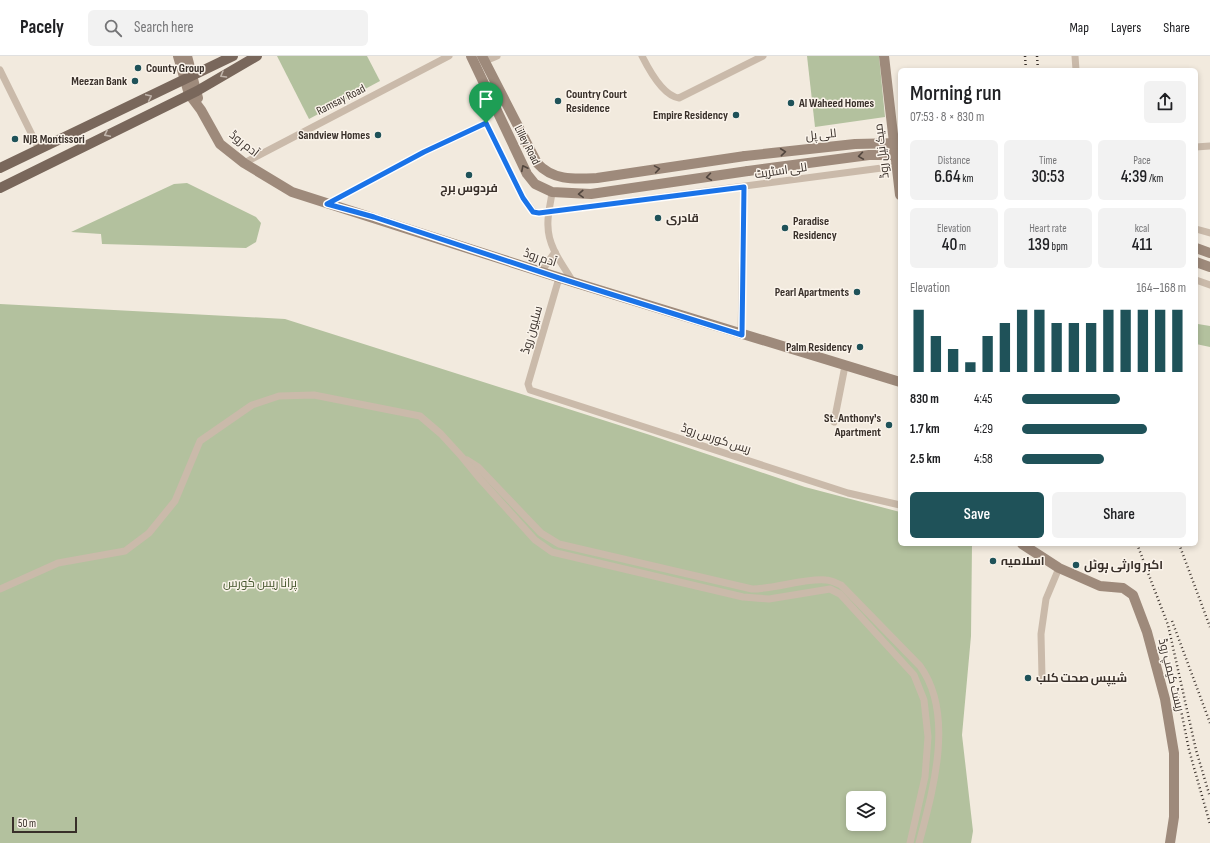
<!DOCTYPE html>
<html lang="en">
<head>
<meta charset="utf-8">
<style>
	body { margin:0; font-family:"Sofia Sans Condensed",Cairo,sans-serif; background:#f2f2f2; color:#202124; height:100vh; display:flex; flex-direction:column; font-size:15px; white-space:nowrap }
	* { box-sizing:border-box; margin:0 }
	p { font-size:13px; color:#757577 }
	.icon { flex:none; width:22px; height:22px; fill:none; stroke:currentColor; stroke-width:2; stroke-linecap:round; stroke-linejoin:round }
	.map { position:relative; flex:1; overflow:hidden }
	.side { position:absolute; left:898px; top:12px; width:300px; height:478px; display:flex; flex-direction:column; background:#fff; border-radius:6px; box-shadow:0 2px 6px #0003 }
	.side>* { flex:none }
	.fabs { position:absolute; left:846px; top:735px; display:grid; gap:8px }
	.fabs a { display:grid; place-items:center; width:40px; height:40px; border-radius:6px; background:#fff; box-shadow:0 2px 6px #0003; font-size:20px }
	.scale { position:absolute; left:12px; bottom:10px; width:65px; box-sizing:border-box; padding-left:4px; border:2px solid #382f29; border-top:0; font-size:11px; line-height:14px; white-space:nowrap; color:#382f29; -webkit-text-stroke:3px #faf3ea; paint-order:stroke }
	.pin { position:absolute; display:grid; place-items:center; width:34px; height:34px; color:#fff; margin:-41px -17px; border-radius:50% 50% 50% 0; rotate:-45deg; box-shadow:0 0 4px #0007 }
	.pin .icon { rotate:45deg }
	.round { display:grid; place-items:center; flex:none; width:42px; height:42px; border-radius:6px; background:#f2f2f2 }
	.head { display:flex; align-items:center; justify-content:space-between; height:68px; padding:0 12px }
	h1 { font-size:22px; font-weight:600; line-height:30px }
	.metrics { display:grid; grid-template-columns:repeat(3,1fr); gap:6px; height:68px; padding:4px 12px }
	.metrics div { display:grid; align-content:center; border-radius:6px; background:#f2f2f2; text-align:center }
	.metrics b { font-size:17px; font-weight:600 }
	.metrics small { font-size:11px; font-weight:400 }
	.metrics p { font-size:11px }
	.chart { height:112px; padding:8px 12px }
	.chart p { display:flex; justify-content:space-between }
	.chart svg { width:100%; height:72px; margin-top:4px; stroke:#1f5259; stroke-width:6 }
	.cta { display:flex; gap:8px; margin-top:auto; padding:8px 12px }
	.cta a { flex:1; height:46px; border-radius:6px; background:#1f5259; color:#fff; font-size:16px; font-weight:600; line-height:46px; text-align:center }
	.cta a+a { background:#f2f2f2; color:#202124 }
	ul { padding:0 12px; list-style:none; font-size:13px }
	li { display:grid; grid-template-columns:64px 48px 1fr; align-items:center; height:30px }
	li i { height:10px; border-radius:5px; background:#1f5259 }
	header { display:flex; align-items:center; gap:24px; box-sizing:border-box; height:56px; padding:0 20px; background:#fff; border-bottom:1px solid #e0e0e0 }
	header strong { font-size:19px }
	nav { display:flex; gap:22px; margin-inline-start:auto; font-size:14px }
	.search { width:280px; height:36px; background:#f2f2f2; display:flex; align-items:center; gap:10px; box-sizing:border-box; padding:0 14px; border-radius:6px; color:#757577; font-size:15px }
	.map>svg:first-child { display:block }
	.green { fill:#b3c19e; fill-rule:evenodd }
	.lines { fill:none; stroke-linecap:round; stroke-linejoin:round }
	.street { stroke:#cabaaa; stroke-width:7 }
	.secondary { stroke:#9e8a7b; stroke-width:10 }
	.primary { stroke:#79675b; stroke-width:10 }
	.rail { stroke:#382f29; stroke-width:2.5; stroke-dasharray:1 3; stroke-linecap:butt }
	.secondary-bridge { stroke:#9e8a7b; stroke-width:10 }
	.oneway { stroke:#c0b4aa }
	.oneway2 { stroke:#52463e }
	.route-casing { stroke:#fff; stroke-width:8 }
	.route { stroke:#1a73e8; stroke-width:5 }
	.poi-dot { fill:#1f5259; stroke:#faf3ea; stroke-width:1.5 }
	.labels { text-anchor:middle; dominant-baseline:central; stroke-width:3; stroke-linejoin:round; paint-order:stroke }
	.poi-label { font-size:12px; font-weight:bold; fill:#382f29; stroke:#faf3ea; text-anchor:start }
	.street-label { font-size:12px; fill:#382f29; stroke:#faf3ea }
	.park-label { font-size:12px; fill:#45562d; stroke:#faf3ea }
</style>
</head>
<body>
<header>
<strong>Pacely</strong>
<div class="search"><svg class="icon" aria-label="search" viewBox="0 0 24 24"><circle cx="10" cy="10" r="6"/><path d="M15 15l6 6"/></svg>Search here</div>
<nav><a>Map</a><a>Layers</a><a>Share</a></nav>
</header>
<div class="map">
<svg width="1210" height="787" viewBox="0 0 1210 787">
	<rect width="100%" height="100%" fill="#f2eade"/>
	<g class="green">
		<path d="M277,0H367L380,25L309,63Z"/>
		<path d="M807,0H879L885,61L815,71Z"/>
		<path d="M187,127L256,161L261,167L256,186L246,192L102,188L101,178L71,176L174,128Z"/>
		<path d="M0,248L285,263L650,379L805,431L900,456V488H972L971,580L962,679L973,775L971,787H0ZM853,742H879V768H853Z"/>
		<path d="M1198,268L1210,270V291L1196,288Z"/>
	</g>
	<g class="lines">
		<g class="street">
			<path d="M642,0C649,14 663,40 679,42L763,0"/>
			<path d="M1075,0L1076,14"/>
			<path d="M485,5L497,0"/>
			<path d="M0,14L39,93"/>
			<path d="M1196,91L1210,90"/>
			<path d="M244,107L449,0"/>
			<path d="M552,136C551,147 547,159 548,170C548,191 563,209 573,226"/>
			<path d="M327,148L424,96L486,67L523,142L533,155L539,157L897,110"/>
			<path d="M1196,173L1210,177"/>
			<path d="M541,216L555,196"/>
			<path d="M559,222L528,328L530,334L848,437L900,449"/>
			<path d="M1196,224L1210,229"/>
			<path d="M741,279L744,131"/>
			<path d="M834,366L845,310"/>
			<path d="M467,404L478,411L541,477L559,488L752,533C776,533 804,522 826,524C831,524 836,527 841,529L920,610C955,658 933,734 919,787"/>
			<path d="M0,533L58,507L125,495L149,477L175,445L200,385L252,349L279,340L314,339L420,360L441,378L462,401L480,423L535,484L552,496L743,541L769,543L830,533L840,538L914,619L924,644L928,681L925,721L910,787"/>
			<path d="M1042,621L1041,578L1046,543L1059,512"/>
		</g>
		<g class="secondary">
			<path d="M178,0L189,38L201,54L220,88L244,107L292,136L573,226L900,326"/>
			<path d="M187,0L198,42"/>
			<path d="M471,0L527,118L535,128L552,136L591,138L748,115"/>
			<path d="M482,0L537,107C553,125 575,123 597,122L745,100"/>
			<path d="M884,0L900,139"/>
			<path d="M1196,192L1210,197"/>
			<path d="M1196,206L1210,211"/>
			<path d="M1022,488L1059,512L1100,530L1123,532L1133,539L1147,576L1165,643L1174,697V761L1170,787"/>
		</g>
		<g class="primary">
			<path d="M0,112L233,0"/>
			<path d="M0,132L197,35L257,0"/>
		</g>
		<g class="rail">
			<path d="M1025,0L1026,14"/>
			<path d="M1037,0L1038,14"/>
			<path d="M1137,488L1168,569L1196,694L1210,741"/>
			<path d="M1179,488L1210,571"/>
			<path d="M1172,565L1210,667"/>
			<path d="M1177,634L1189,694L1210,768"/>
		</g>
		<g class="secondary-bridge">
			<path d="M745,100L855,88L900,87"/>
			<path d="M748,115L869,99H900"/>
		</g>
	</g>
	<defs><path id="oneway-chevron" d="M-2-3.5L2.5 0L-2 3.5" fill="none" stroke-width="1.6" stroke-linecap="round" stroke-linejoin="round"/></defs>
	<g class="oneway">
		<use href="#oneway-chevron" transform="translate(223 19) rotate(150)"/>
		<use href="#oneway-chevron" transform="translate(149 41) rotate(-25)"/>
		<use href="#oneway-chevron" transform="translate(107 78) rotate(154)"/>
	</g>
	<g class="oneway2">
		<use href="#oneway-chevron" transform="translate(783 96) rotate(-6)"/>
		<use href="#oneway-chevron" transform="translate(861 100) rotate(172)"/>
		<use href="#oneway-chevron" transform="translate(524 112) rotate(-117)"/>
		<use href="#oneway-chevron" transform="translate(657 113) rotate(-9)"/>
		<use href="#oneway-chevron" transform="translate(709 121) rotate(172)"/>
		<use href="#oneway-chevron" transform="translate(581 138) rotate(177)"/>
	</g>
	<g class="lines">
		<defs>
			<path id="route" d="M486,67L523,142L533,156L539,157L744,131L742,279L559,222L374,161L327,148L424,96Z"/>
		</defs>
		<use href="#route" class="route-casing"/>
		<use href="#route" class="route"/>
	</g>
	<g class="poi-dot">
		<circle cx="138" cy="12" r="4"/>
		<circle cx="135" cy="25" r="4"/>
		<circle cx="558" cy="45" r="4"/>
		<circle cx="791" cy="47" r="4"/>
		<circle cx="736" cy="59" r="4"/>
		<circle cx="378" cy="79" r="4"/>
		<circle cx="15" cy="83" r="4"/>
		<circle cx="469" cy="119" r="4"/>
		<circle cx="658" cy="162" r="4"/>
		<circle cx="785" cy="172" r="4"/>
		<circle cx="857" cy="236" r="4"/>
		<circle cx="860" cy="291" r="4"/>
		<circle cx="889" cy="369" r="4"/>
		<circle cx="993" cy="505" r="4"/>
		<circle cx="1076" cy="509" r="4"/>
		<circle cx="1028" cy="622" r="4"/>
	</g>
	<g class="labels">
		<g class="poi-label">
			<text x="146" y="12">County Group</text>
			<text x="127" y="25" text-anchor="end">Meezan Bank</text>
			<text x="566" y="38">Country Court<tspan x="566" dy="14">Residence</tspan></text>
			<text x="799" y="47">Al Waheed Homes</text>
			<text x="728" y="59" text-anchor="end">Empire Residency</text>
			<text x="370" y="79" text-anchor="end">Sandview Homes</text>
			<text x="23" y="83">NJB Montissori</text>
			<text x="469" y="132" text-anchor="middle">فردوس برج</text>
			<text x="666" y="162">قادری</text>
			<text x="793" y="165">Paradise<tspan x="793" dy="14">Residency</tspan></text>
			<text x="849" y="236" text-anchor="end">Pearl Apartments</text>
			<text x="852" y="291" text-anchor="end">Palm Residency</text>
			<text x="881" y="362" text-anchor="end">St. Anthony's<tspan x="881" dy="14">Apartment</tspan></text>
			<text x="1001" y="505">اسلامیہ</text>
			<text x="1084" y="509">اکبر وارثی ہوٹل</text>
			<text x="1036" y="622">شیپس صحت کلب</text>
		</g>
		<g class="street-label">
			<text transform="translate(341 44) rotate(-27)">Ramsay Road</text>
			<text transform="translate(821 79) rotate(-6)">للی پل</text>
			<text transform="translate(244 88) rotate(39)">آدم روڈ</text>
			<text transform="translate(527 89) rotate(63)">Lilley Road</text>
			<text transform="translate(882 95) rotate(-97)">میک نیل روڈ</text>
			<text transform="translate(781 115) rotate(-8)">للی اسٹریٹ</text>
			<text transform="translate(540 202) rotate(18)">آدم روڈ</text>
			<text transform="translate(532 274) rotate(-74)">سلیون روڈ</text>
			<text transform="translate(716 383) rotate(18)">ریس کورس روڈ</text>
			<text transform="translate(1171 619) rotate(76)">ریسٹ کیمپ روڈ</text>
		</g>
		<g class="park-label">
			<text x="260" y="527">پرانا ریس کورس</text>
		</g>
	</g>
</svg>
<div class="fabs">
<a><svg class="icon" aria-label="layers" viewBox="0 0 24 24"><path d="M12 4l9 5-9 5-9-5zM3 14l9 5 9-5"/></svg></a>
</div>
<div class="scale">50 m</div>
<div class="pin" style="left:486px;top:67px;background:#1e9e55"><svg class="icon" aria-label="arrive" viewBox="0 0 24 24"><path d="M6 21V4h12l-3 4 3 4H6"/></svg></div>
<section class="side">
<div class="head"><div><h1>Morning run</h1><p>07:53 · 8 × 830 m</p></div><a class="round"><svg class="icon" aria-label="share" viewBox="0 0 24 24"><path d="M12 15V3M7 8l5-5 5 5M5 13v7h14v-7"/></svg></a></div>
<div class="metrics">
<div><p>Distance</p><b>6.64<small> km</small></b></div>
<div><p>Time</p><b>30:53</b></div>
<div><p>Pace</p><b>4:39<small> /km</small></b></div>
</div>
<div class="metrics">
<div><p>Elevation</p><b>40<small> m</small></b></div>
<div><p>Heart rate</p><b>139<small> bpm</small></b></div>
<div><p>kcal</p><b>411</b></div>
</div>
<div class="chart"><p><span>Elevation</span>164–168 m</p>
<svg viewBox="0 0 160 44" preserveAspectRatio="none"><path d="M5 44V6M15 44V22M25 44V30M35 44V38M45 44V22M55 44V14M65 44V6M75 44V6M85 44V14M95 44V14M105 44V14M115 44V6M125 44V6M135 44V6M145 44V6M155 44V6"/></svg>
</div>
<ul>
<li><b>830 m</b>4:45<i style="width:60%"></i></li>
<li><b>1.7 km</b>4:29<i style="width:76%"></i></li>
<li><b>2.5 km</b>4:58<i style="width:50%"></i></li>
</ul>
<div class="cta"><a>Save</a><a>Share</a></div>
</section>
</div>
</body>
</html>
